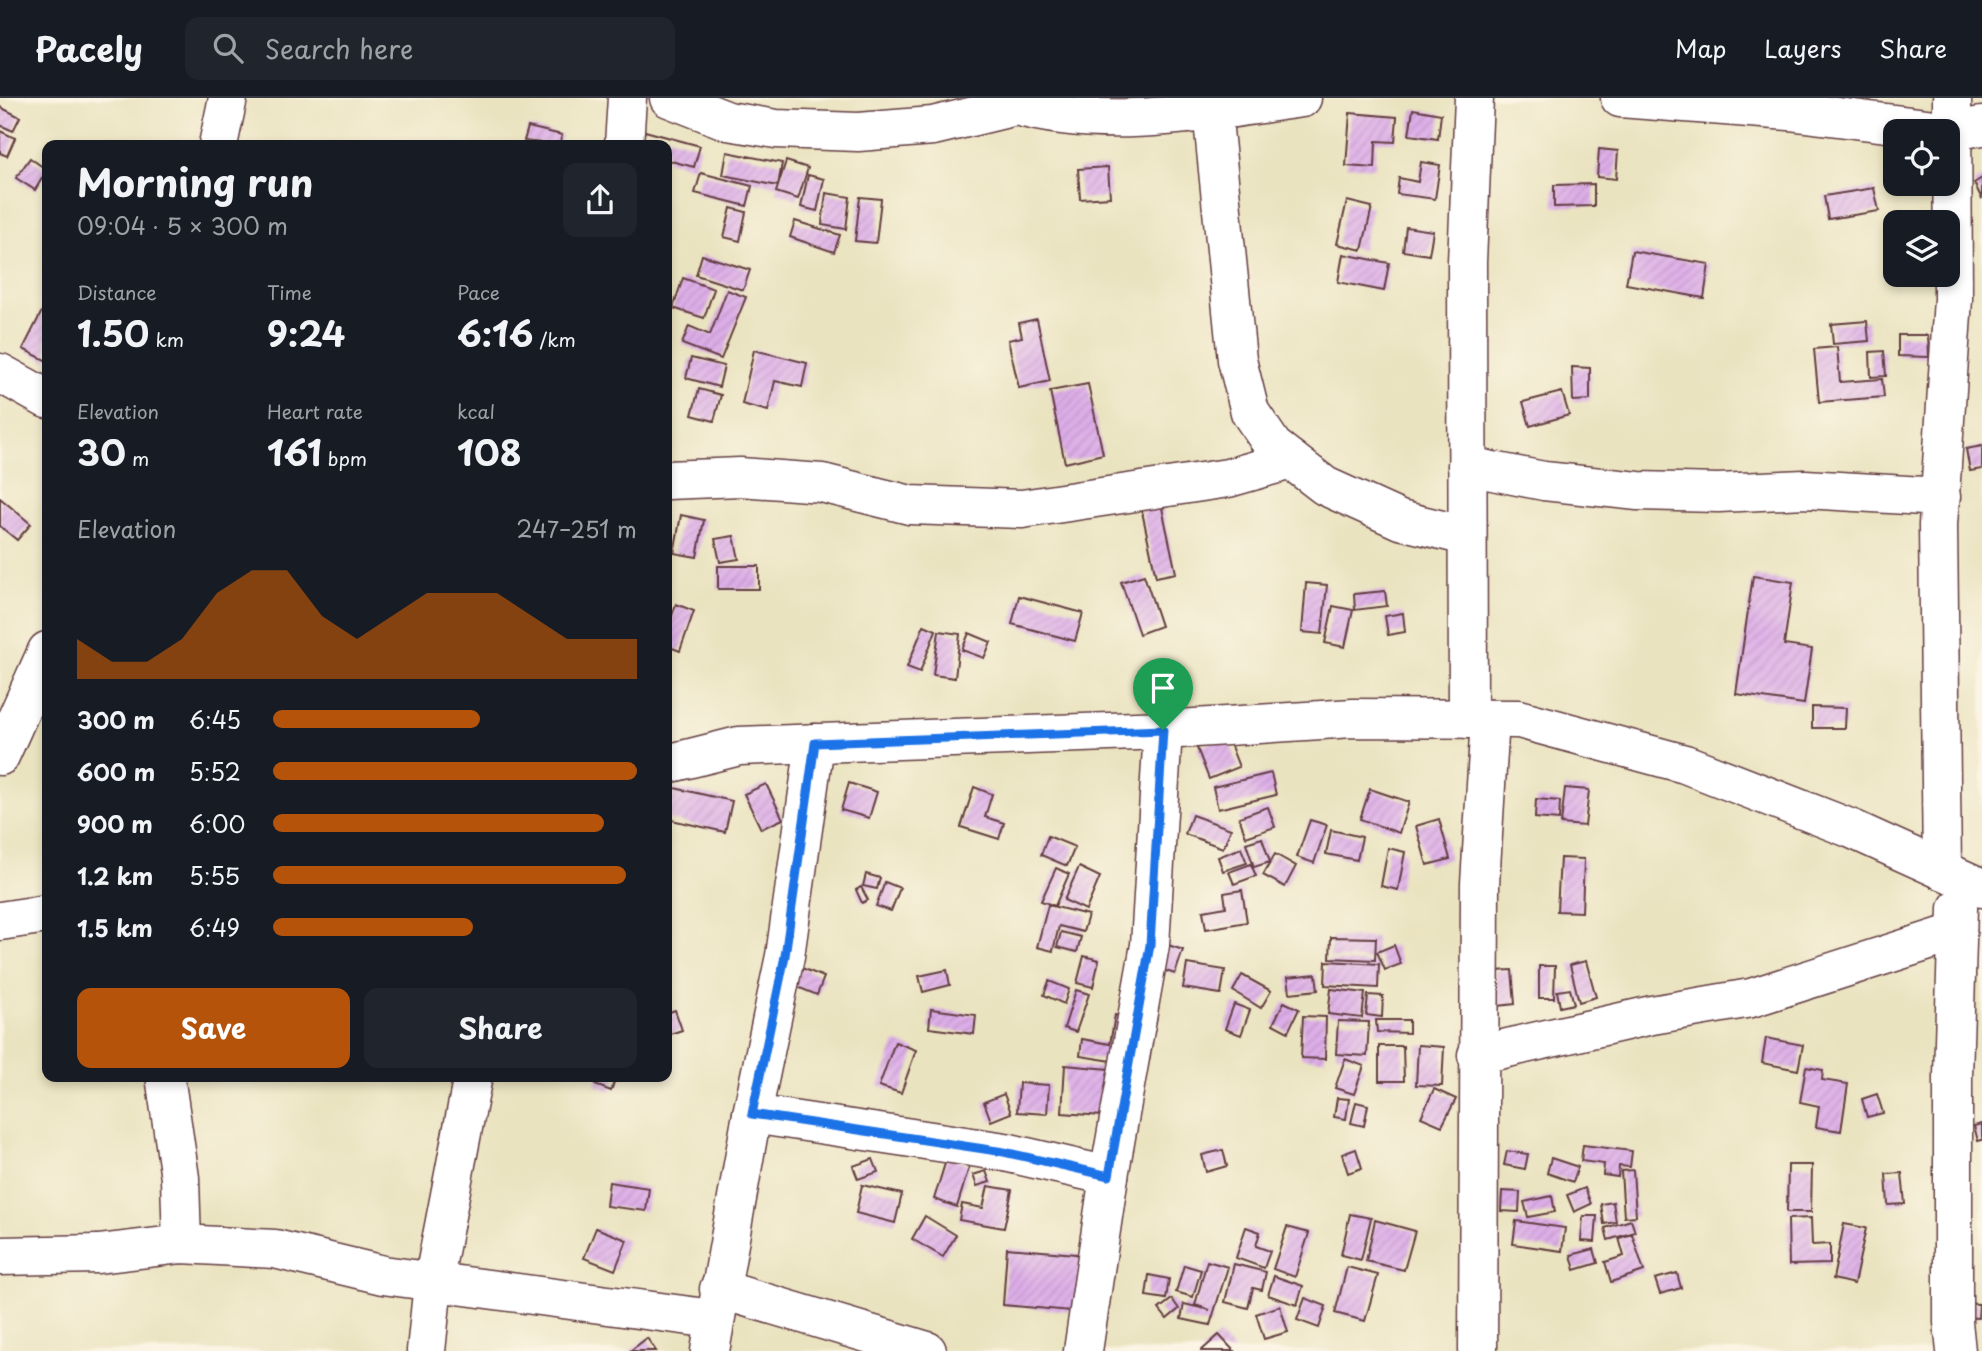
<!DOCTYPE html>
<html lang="en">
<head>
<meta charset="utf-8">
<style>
	body { margin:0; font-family:"Playpen Sans",sans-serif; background:#20242c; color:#f1f3f6; height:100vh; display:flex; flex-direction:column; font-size:26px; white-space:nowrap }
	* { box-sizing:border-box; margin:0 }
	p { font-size:23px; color:#9ea1a6 }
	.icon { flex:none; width:38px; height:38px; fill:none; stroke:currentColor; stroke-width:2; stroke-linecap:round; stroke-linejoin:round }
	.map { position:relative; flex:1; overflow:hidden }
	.drawer { position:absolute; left:42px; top:42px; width:630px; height:942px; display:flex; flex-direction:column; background:#171b24; border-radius:14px; box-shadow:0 4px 10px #0003 }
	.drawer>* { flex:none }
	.tools { position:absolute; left:1883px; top:21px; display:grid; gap:14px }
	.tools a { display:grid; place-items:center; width:77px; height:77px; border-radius:14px; background:#171b24; box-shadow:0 4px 10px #0003; font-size:35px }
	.pin { position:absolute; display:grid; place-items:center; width:60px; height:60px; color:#fff; margin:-72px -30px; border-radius:50% 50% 50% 0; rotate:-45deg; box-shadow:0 0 7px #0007 }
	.pin .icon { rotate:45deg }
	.round { display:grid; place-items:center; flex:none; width:74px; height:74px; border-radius:14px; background:#20242c }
	.overview { display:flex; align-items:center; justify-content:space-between; height:119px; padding:0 35px }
	h1 { font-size:38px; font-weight:700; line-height:52px }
	.metrics { display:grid; grid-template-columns:repeat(3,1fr); gap:10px; height:119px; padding:7px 35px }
	.metrics div { display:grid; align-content:center }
	.metrics b { font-size:35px; font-weight:700 }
	.metrics small { font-size:19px; font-weight:400 }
	.metrics p { font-size:19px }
	.chart { height:196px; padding:14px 35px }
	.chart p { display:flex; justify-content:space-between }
	.chart svg { width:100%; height:126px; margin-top:7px; fill:#b45309; opacity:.7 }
	.action { display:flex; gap:14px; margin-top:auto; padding:14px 35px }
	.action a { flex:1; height:80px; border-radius:14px; background:#b45309; color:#fff; font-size:28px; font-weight:700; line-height:80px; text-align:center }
	.action a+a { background:#20242c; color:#f1f3f6 }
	ul { padding:0 35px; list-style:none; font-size:23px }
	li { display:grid; grid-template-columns:112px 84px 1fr; align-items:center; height:52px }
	li i { height:18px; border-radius:9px; background:#b45309 }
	header { display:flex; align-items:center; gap:42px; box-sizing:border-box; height:98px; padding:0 35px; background:#171b24; border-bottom:2px solid #363941 }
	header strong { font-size:33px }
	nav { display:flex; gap:38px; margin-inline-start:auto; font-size:24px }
	.search { width:490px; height:63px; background:#20242c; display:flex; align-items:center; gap:18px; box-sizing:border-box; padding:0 24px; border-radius:14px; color:#9ea1a6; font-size:26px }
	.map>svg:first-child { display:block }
	.building { fill:url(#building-hatch) }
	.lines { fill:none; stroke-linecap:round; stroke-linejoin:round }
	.street-casing { stroke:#623c41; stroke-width:41 }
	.street { stroke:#fff; stroke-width:38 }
	.route-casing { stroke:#fff; stroke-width:14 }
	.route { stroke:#1a73e8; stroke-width:9 }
</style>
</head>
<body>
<header>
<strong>Pacely</strong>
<div class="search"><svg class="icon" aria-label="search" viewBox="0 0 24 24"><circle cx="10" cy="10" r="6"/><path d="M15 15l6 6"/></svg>Search here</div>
<nav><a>Map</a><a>Layers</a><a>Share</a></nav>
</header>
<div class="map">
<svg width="1982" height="1253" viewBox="0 0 1982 1253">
	<defs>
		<pattern id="building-hatch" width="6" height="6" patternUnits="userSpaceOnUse" patternTransform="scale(1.75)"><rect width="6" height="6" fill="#ddaee8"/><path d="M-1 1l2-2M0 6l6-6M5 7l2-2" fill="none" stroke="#bf95c7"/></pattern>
	</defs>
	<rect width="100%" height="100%" fill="#fcf5e5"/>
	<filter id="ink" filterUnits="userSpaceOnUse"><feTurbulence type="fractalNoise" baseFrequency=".0143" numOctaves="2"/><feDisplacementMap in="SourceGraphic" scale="14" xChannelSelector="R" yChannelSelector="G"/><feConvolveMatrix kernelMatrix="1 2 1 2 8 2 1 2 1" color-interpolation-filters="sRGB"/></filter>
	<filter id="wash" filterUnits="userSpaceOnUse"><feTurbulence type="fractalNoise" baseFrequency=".00686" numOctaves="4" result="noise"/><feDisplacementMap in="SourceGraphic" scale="28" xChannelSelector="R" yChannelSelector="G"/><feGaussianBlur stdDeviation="1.57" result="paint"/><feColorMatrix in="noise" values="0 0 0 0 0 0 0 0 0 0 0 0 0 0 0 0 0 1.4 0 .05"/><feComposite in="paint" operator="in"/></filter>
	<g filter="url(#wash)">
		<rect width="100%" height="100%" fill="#eae3c0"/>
		<g id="blocks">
			<g class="building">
				<path d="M0,9L20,19L13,33L0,27Z"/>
				<path d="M1413,11L1441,16L1438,41L1409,37Z"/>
				<path d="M1350,15L1397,19L1395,44L1376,43L1375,70L1346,68Z"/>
				<path d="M528,29L562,37L559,47L524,43Z"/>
				<path d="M0,33L15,40L7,58L0,55Z"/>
				<path d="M645,33L700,48L694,69L667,62V47H641Z"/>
				<path d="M1599,51L1618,53L1616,81L1597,79Z"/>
				<path d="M727,54L782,65L778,88L786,63L808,70L798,101L776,94L778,88L723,77Z"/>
				<path d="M30,60L47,72L35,92L16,80Z"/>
				<path d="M1421,64L1440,67L1435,101L1397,96L1399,80L1418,84Z"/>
				<path d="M1108,69L1110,99L1080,101L1078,71Z"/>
				<path d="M701,75L752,88L747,108L695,95Z"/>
				<path d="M808,77L824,81L817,113L801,109Z"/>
				<path d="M1982,80V101L1974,85Z"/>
				<path d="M1594,86V108L1554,109V87Z"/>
				<path d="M1874,90L1879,113L1828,121L1824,98Z"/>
				<path d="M826,95L850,99L846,131L822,127Z"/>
				<path d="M860,99L881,101L876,145L855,143Z"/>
				<path d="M1347,103L1372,109L1362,152L1337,146Z"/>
				<path d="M731,110L746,114L740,143L724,139Z"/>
				<path d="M795,123L840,137L834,154L790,139Z"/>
				<path d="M1406,129L1433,133L1429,157L1403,153Z"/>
				<path d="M1632,153L1709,166L1704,200L1626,186Z"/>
				<path d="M1343,156L1389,165L1384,193L1338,184Z"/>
				<path d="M702,157L750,172L743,192L696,177Z"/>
				<path d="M683,180L714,191L704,220L673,210Z"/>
				<path d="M727,192L746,199L721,261L682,246L689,228L710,237Z"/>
				<path d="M43,211L47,213V263L23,251Z"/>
				<path d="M1037,221L1050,283L1019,290L1008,242L1022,239L1019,225Z"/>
				<path d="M1867,223L1869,243L1833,246L1831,226Z"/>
				<path d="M1898,237H1928L1929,259L1898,258Z"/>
				<path d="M1837,249L1840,284L1882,281L1884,299L1819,304L1814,251Z"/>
				<path d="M754,252L807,265L802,289L775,283L768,313L742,306Z"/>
				<path d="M1884,253L1886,278L1871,279L1870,254Z"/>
				<path d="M691,260L724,268L719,289L686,280Z"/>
				<path d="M1572,269L1590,270V302L1573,303Z"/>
				<path d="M1088,286L1103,356L1065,365L1050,293Z"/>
				<path d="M699,291L721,297L714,323L692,317Z"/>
				<path d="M1562,294L1569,317L1530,328L1523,304Z"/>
				<path d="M1982,348V371L1970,373L1966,351Z"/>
				<path d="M0,400L31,426L17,442L0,428Z"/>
				<path d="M1161,405L1176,475L1156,479L1141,409Z"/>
				<path d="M681,417L704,422L697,459L674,455Z"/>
				<path d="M734,438L739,461L720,464L715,441Z"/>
				<rect x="718" y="468" width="41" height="23"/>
				<path d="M1144,477L1161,528L1139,536L1121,484Z"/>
				<path d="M1753,478L1793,484L1784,547L1812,551L1804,606L1736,596Z"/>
				<path d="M1306,485L1327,487L1322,536L1302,534Z"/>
				<path d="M1385,493L1387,508L1355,512L1354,496Z"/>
				<path d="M1019,498L1083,515L1075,543L1012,526Z"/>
				<path d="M676,506L694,513L680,553L667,548V532Z"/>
				<path d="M1333,508L1353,512L1345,549L1325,545Z"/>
				<path d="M1403,515L1405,534L1388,537L1385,518Z"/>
				<path d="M924,527L936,532L920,574L907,569Z"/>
				<path d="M939,533L960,536L955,580L933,577Z"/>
				<path d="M969,535L991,544L984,560L962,552Z"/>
				<path d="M1812,609L1846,610L1845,630H1812Z"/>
				<path d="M1227,638L1239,669L1209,681L1197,650Z"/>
				<path d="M1271,675L1276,697L1218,711L1213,689Z"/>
				<path d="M849,685L877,694L869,720L841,712Z"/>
				<path d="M766,686L783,721L761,731L744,696Z"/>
				<path d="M670,689L732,703L725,734L667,721Z"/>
				<path d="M974,689L992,696L985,719L1004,725L999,741L961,729Z"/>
				<path d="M1565,690L1589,692L1585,728L1561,726Z"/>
				<path d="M1370,691L1409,704L1399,735L1360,721Z"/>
				<path d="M1536,701L1560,703L1559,722L1535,720Z"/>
				<path d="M1268,709L1275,729L1246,739L1239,719Z"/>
				<path d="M1192,717L1231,731L1223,750L1185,736Z"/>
				<path d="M1439,721L1450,761L1427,767L1416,728Z"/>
				<path d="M1310,722L1327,727L1314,765L1297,759Z"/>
				<path d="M1331,732L1362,739L1357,762L1326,756Z"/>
				<path d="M1048,738L1075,749L1067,768L1041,757Z"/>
				<path d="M1262,740L1270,764L1254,769L1246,745Z"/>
				<path d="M1241,750L1247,765L1223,773L1218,759Z"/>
				<path d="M1388,750L1405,754L1398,792L1381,788Z"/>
				<path d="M1275,756L1296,768L1285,789L1263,777Z"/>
				<path d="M1560,760L1584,761L1582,814L1557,813Z"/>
				<path d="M1251,766L1256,778L1234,786L1229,774Z"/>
				<path d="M1079,769L1100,779L1086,812L1064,802Z"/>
				<path d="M1056,770L1069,776L1055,808L1041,803Z"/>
				<path d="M866,776L880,780L877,791L863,788Z"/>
				<path d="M885,784L900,790L891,813L876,808Z"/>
				<path d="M861,789L868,802L862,805L856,792Z"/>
				<path d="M1242,792L1247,824L1206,831L1203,813L1226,809L1224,795Z"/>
				<path d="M1048,807L1088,817L1083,834L1059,828L1053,853L1037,849Z"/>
				<path d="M1061,834L1081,839L1077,854L1057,849Z"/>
				<path d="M1331,839L1376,840L1375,862L1330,860Z"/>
				<path d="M1165,846L1183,852L1175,876L1157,870Z"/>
				<path d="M1394,847L1401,866L1385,872L1377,854Z"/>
				<path d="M1084,858L1099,862L1093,889L1077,885Z"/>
				<path d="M1326,863L1379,866L1378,890L1325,887Z"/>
				<path d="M1586,863L1596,899L1579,904L1570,867Z"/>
				<path d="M1187,866L1225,872L1221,896L1183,890Z"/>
				<path d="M797,868L824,879L817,897L790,886Z"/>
				<path d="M1539,868H1555L1554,900H1539Z"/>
				<path d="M947,872L950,887L923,894L919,878Z"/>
				<path d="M1512,872L1515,906L1498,908L1495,873Z"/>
				<path d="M1316,876L1318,892L1290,895L1288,879Z"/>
				<path d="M1242,877L1271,893L1261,910L1233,893Z"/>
				<path d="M1049,883L1069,891L1064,906L1044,897Z"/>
				<path d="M1331,891L1365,895L1362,920L1328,916Z"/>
				<path d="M1570,891L1574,906L1560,909L1557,893Z"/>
				<path d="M1076,892L1089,896L1076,934L1064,930Z"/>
				<path d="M1368,897L1383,898L1382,919L1366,917Z"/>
				<path d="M1284,904L1299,911L1288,934L1273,926Z"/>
				<path d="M1234,906L1250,912L1241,937L1225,931Z"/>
				<path d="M931,911L976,917L974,936L929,930Z"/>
				<path d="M675,912L682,932L667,937V915Z"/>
				<path d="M1115,917L1132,920L1125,965L1080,958L1082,941L1110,946Z"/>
				<path d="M1303,918L1326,919L1325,961L1301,960Z"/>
				<path d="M1376,922H1409V935L1377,934Z"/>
				<path d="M1338,923L1369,924L1367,958L1336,956Z"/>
				<path d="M1766,940L1803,947L1798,972L1762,965Z"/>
				<path d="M895,944L916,952L901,995L879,988Z"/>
				<path d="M1418,947L1444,949L1442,988L1416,987Z"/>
				<path d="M1379,948H1403L1404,983H1379Z"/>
				<path d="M1345,961L1364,968L1354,996L1335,990Z"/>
				<path d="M1065,967L1120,972L1117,1019L1062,1015Z"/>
				<path d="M1806,969L1823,972L1822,982L1848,986L1841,1033L1816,1029L1819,1008L1800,1004Z"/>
				<path d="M598,978H616L611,993L595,987Z"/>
				<path d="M1019,985L1049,987L1047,1016L1017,1014Z"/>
				<path d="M1434,991L1456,1001L1442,1028L1421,1019Z"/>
				<path d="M1004,996L1011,1015L991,1023L984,1004Z"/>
				<path d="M1877,996L1883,1015L1867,1019L1862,1001Z"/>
				<path d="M1337,1000L1349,1001L1346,1021L1334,1019Z"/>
				<path d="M1356,1004L1368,1007L1364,1028L1351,1025Z"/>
				<path d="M1982,1026V1042L1978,1043L1974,1028Z"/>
				<path d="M1583,1047L1632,1053L1630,1069L1619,1068L1618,1079L1603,1077L1604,1066L1581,1063Z"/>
				<path d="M1356,1051L1362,1070L1348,1075L1342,1056Z"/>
				<path d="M1223,1052L1227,1068L1206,1074L1202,1057Z"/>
				<path d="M1507,1053L1528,1056L1525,1071L1504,1067Z"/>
				<path d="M947,1059L970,1066L957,1109L934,1101Z"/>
				<path d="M1551,1060L1578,1069L1573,1084L1547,1075Z"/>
				<path d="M873,1061L878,1074L858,1081L853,1068Z"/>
				<path d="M1788,1067H1812L1811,1114H1787Z"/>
				<path d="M1633,1072L1636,1118L1624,1119L1621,1073Z"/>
				<path d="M986,1073L990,1084L977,1088L973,1077Z"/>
				<path d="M1902,1075L1905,1106L1888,1107L1886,1076Z"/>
				<path d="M609,1084L649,1090L646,1113L606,1108Z"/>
				<path d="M862,1087L902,1096L895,1125L856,1115Z"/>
				<path d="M988,1088L1012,1092L1004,1130L959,1122L962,1106L983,1110Z"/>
				<path d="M1585,1090L1591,1106L1574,1114L1567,1097Z"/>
				<path d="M1502,1093L1520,1094L1519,1114L1501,1113Z"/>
				<path d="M1552,1098L1555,1114L1528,1119L1524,1104Z"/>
				<path d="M1613,1104L1616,1124L1604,1126L1601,1106Z"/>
				<path d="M1350,1116L1371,1120L1361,1162L1341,1157Z"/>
				<path d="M925,1118L956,1137L943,1159L912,1141Z"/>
				<path d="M1583,1118H1597L1595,1144L1581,1143Z"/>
				<path d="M1811,1120L1812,1147L1830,1146V1166L1789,1167L1788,1121Z"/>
				<path d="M1375,1122L1415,1133L1404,1172L1366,1163Z"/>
				<path d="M1631,1122L1635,1134L1608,1142L1605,1130Z"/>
				<path d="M1516,1123L1565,1130L1562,1153L1513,1146Z"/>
				<path d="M1844,1126L1866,1130L1854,1186L1833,1181Z"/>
				<path d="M1246,1129L1260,1134L1256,1148L1270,1153L1264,1170L1236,1160Z"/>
				<path d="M1287,1129L1309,1135L1295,1179L1273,1171Z"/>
				<path d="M596,1130L627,1142L615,1172L584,1160Z"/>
				<path d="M1632,1136L1644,1173L1611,1184L1605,1164L1624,1158L1619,1140Z"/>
				<path d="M1007,1150L1087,1157L1083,1214L1003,1207Z"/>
				<path d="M1594,1151L1598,1165L1575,1172L1571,1157Z"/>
				<path d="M1207,1163L1228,1169L1210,1227L1181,1221L1184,1206L1210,1212L1195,1207Z"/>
				<path d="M1234,1166L1266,1174L1262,1192L1253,1190L1248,1210L1225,1204Z"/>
				<path d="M1184,1167L1201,1172L1193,1199L1176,1194Z"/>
				<path d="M1347,1169L1378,1177L1365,1223L1335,1215Z"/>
				<path d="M1677,1175L1681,1190L1660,1196L1655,1181Z"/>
				<path d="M1149,1177L1169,1181L1166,1201L1146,1198Z"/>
				<path d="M1274,1178L1303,1188L1297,1207L1268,1197Z"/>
				<path d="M1305,1200L1326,1208L1319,1230L1297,1222Z"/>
				<path d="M1172,1201L1179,1211L1167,1221L1159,1211Z"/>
				<path d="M1959,1205L1979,1206L1978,1220L1958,1219Z"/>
				<path d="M1280,1208L1288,1234L1264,1241L1256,1216Z"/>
				<path d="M1219,1237L1234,1253H1201Z"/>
				<path d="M647,1240L656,1253H630Z"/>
			</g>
		</g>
	</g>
	<g filter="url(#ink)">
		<use href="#blocks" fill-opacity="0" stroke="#623c41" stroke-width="2"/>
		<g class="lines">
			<defs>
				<g id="street">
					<path d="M669,0L728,23L776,31L858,34L933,28L1016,8"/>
					<path d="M1011,0L1016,8C1109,34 1208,13 1302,0"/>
					<path d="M1620,0L1789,13L1951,33L1982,28"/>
					<path d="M1212,12L1237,262L1250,314L1273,348L1325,388L1400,422L1467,438"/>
					<path d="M218,47L228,0"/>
					<path d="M624,47L627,0"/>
					<path d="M0,275L47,301"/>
					<path d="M1467,368L1544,383L1638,393L1718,395L1805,391L1941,399"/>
					<path d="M667,382L740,379L822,385L910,407L1022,411L1228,380L1291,362"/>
					<path d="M1468,621L1467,164L1474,0"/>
					<path d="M0,658L47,553"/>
					<path d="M667,666L739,648L1163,632L1353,620L1519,621L1685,666L1852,731L1982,790"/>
					<path d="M1942,772L1938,427L1953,201L1952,0"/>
					<path d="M0,823L47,816"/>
					<path d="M1477,957L1652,917L1751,900L1957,834"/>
					<path d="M165,978L180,1080L182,1146"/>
					<path d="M752,1016L1005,1054L1109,1078"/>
					<path d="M0,1158L98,1156L182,1146L275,1151L383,1177L713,1221"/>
					<path d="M719,1191L927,1253"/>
					<path d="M426,1253L433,1185L473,978"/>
					<path d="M710,1253L752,1016L785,858L815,645"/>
					<path d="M1083,1253L1109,1078L1150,847L1163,632"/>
					<path d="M1478,1253L1480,786L1490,621"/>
					<path d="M1956,1253L1953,1224V978L1958,810"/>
				</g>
			</defs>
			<use href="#street" class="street-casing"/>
			<use href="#street" class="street"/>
		</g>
	</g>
	<g class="lines" filter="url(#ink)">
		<defs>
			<path id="route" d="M1163,632L1150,847L1109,1078L1004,1054L752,1016L785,858L815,645Z"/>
		</defs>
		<use href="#route" class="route-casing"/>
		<use href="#route" class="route"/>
	</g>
</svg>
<div class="tools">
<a><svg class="icon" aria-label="locate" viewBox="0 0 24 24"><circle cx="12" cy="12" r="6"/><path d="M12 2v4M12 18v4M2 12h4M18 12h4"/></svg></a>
<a><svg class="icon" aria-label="layers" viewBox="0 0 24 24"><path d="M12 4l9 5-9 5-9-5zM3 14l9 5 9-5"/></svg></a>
</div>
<div class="pin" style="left:1163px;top:632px;background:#1e9e55"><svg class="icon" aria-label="arrive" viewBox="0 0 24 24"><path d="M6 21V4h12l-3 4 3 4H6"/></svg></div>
<section class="drawer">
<div class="overview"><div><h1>Morning run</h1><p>09:04 · 5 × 300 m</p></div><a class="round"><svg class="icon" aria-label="share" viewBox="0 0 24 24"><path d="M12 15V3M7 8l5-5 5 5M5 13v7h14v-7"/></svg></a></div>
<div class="metrics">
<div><p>Distance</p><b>1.50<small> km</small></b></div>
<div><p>Time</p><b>9:24</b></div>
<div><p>Pace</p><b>6:16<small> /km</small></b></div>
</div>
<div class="metrics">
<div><p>Elevation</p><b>30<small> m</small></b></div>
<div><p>Heart rate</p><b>161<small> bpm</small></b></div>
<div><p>kcal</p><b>108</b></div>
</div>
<div class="chart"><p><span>Elevation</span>247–251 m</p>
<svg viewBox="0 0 160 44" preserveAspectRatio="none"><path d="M0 44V30L10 38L20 38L30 30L40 14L50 6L60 6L70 22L80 30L90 22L100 14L110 14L120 14L130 22L140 30L150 30L160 30V44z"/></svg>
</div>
<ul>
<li><b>300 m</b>6:45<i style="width:57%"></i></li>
<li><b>600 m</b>5:52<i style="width:100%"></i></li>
<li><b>900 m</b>6:00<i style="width:91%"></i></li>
<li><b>1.2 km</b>5:55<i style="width:97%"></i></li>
<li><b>1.5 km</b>6:49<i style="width:55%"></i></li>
</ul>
<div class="action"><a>Save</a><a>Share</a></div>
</section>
</div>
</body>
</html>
